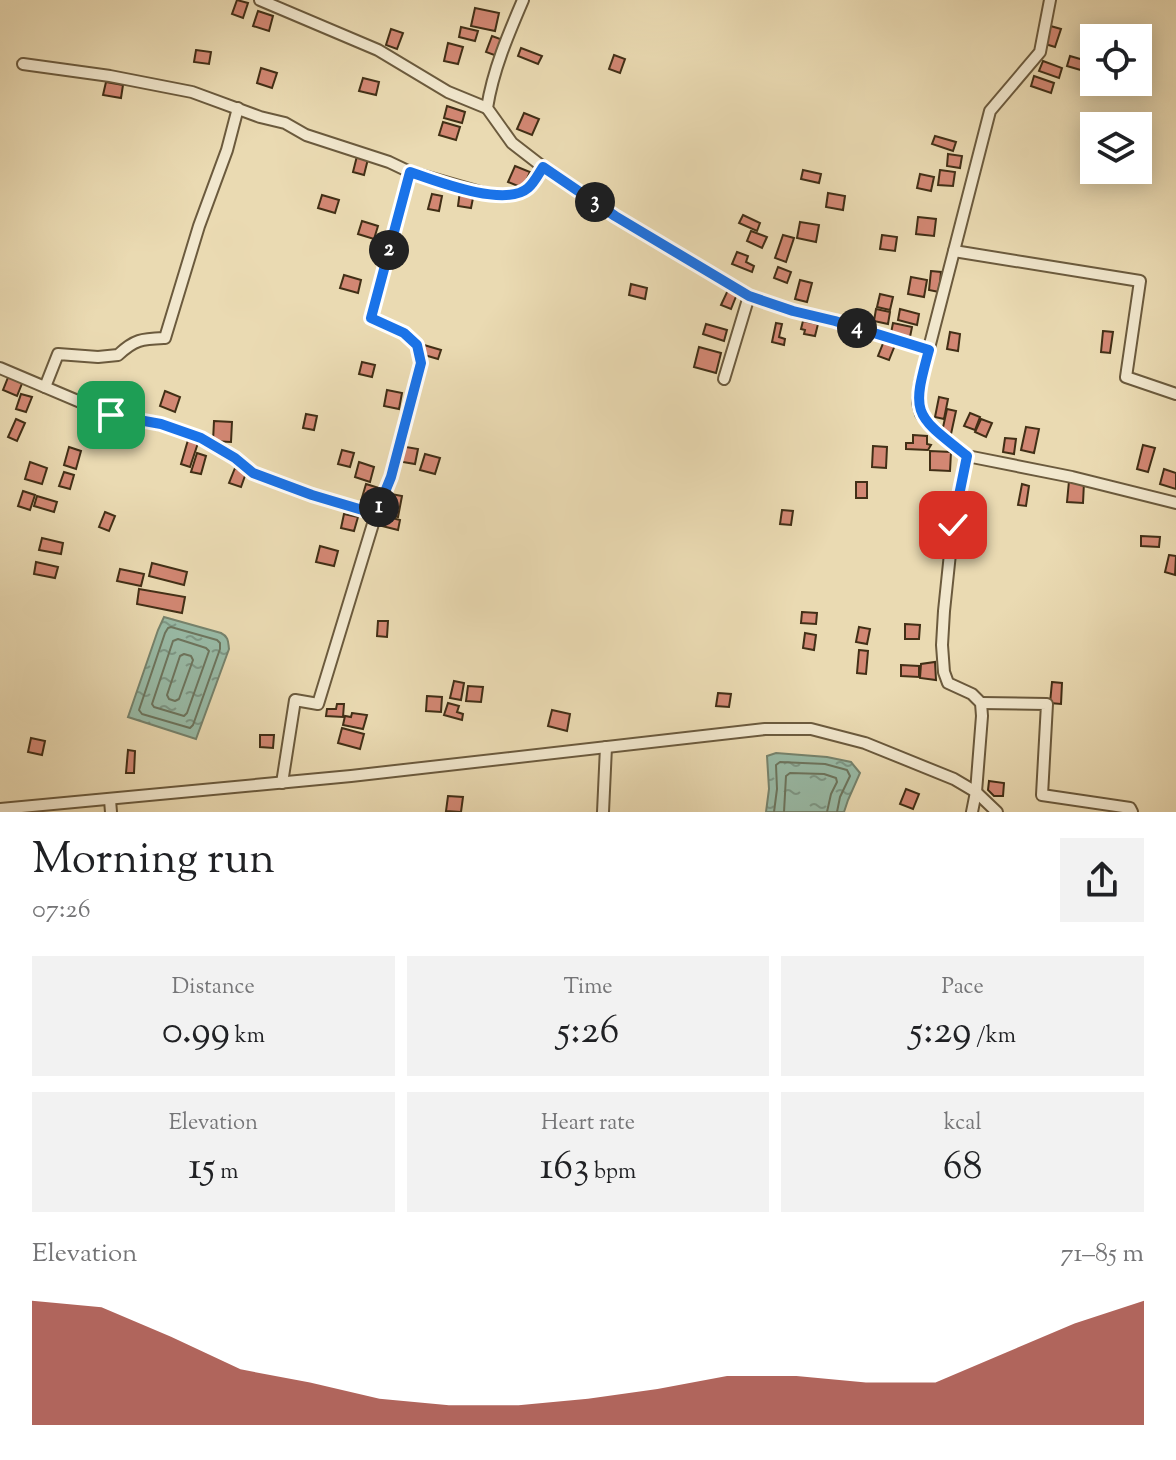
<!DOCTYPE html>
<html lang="en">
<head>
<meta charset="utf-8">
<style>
	body { margin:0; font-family:"Sorts Mill Goudy",serif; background:#f2f2f2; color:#202124; height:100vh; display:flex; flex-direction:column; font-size:30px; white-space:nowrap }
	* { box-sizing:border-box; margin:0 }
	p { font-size:26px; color:#757577 }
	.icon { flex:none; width:44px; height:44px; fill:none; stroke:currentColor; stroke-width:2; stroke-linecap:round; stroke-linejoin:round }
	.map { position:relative; height:812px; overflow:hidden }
	.drawer { display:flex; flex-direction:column; background:#fff; flex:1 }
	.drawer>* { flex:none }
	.fabs { position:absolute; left:1080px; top:24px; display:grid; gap:16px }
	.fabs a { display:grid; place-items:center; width:72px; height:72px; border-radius:0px; background:#fff; box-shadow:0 4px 20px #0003; font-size:40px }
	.pin { position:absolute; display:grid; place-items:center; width:68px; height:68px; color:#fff; margin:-34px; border-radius:16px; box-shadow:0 4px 12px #0006 }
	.km { position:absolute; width:40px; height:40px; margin:-20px; border-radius:50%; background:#222; color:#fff; font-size:22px; line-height:40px; text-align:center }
	.round { display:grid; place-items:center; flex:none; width:84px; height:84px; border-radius:0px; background:#f2f2f2 }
	.summary { display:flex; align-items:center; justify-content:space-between; height:136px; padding:0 32px }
	h1 { font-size:44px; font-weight:600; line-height:60px }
	.stats { display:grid; grid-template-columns:repeat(3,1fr); gap:12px; height:136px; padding:8px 32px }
	.stats div { display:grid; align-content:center; border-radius:0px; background:#f2f2f2; text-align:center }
	.stats b { font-size:40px; font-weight:600 }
	.stats small { font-size:22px; font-weight:400 }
	.stats p { font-size:22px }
	.chart { height:224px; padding:16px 32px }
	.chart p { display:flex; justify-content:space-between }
	.chart svg { width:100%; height:144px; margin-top:8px; fill:#8f2418; opacity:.7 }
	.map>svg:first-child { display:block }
	.water { fill:url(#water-ripples); stroke:#76836d; stroke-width:2 }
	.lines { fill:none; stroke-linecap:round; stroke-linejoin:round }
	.shore { stroke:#6d755e; stroke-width:2 }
	.building { fill:#d28773; stroke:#412f16; stroke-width:2 }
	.minor-casing { stroke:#6b5a3d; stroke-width:14 }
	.minor { stroke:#f1e7cd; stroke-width:10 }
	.route-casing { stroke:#fff; stroke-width:16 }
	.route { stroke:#1a73e8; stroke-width:10 }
</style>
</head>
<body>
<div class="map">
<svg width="1176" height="812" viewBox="0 0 1176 812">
	<defs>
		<pattern id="water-ripples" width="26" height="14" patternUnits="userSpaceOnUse" patternTransform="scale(2)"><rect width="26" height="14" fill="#99bba7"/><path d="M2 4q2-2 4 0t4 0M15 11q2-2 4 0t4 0" fill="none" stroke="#7e9887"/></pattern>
	</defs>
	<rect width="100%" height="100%" fill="#eadab2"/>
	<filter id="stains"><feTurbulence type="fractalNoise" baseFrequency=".0025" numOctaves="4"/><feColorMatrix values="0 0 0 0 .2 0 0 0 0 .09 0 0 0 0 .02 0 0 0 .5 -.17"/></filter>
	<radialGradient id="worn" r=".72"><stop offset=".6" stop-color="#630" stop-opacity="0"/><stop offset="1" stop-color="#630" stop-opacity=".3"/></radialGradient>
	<g class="water">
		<path d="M164,617L221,633C229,637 228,642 229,649L196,739L128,717L158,630Z"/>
		<path d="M776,753L827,757L851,762L860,773L848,800L844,812H766L769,789L767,756Z"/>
	</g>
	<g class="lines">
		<g class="shore">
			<path d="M171,627L217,640L220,643V649L193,725L190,728L142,714L139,710L165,633L168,628Z"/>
			<path d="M178,639L206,648L209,651L187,713L184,716L154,707L152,704L173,641Z"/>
			<path d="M184,654L191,656L193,660L179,699L175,701L169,699L167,695L180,656Z"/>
			<path d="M774,812L777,789L776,765L780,762L825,764L847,770L850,776L840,797L837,812"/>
			<path d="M784,812L786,776L790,773L824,774L836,778L837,782L831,794L827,812"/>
		</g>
	</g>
	<g class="building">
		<path d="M237,0L248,3L243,18L232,14Z"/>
		<path d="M475,8L499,13L495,31L471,26Z"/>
		<path d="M258,11L273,16L269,31L253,26Z"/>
		<path d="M1047,25L1061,29L1055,47L1042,43Z"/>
		<path d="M461,27L478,31L475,41L459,37Z"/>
		<path d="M391,29L403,33L397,49L386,45Z"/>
		<path d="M492,36L503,40L497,56L486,52Z"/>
		<path d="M448,43L463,47L458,64L444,61Z"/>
		<path d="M521,48L542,56L538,64L518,56Z"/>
		<path d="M196,50L211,52L209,64L194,62Z"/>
		<path d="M614,55L625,59L620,73L609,69Z"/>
		<path d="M1070,56L1087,61L1084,71L1067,66Z"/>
		<path d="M1043,61L1062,68L1059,78L1039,71Z"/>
		<path d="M261,68L277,73L272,88L257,83Z"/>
		<path d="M1034,76L1054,83L1051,93L1031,86Z"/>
		<path d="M363,78L379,82L376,95L359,91Z"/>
		<path d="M106,82L123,85L121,98L103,95Z"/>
		<path d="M447,106L465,112L462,123L444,118Z"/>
		<path d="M524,113L539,119L532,135L517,129Z"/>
		<path d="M443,122L460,127L456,140L439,135Z"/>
		<path d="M935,136L956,142L953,151L932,144Z"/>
		<path d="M948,154L962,156L960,168L947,166Z"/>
		<path d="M357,156L368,159L364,175L353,172Z"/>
		<path d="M515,166L530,172L523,188L508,182Z"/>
		<path d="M803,170L821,174L819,183L801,179Z"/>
		<path d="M940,170L955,172L953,186L938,185Z"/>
		<path d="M920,174L934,177L931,191L917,188Z"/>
		<path d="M460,191L474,193L471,208L458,206Z"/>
		<path d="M828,193L845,196L843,210L826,207Z"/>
		<path d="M432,194L442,196L439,211L428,209Z"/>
		<path d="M322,195L339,200L335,213L318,208Z"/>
		<path d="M743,215L760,223L757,231L739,223Z"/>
		<path d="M918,217L936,219L934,236L916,234Z"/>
		<path d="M362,221L378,226L374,239L358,234Z"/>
		<path d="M800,222L819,225L816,242L797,238Z"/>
		<path d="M751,231L767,237L762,248L747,241Z"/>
		<path d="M783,235L794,238L786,262L775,258Z"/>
		<path d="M882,235L897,237L895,251L880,249Z"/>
		<path d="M737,252L748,256L746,262L754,266L752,272L732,264Z"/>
		<path d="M778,267L791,272L787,283L774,278Z"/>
		<path d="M931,271L941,272L939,292L929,290Z"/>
		<path d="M344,275L361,280L358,293L340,288Z"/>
		<path d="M911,277L927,280L924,297L908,294Z"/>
		<path d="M800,280L812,283L807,302L795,299Z"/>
		<path d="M631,284L647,288L645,299L629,295Z"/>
		<path d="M728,290L737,294L731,309L721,305Z"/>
		<path d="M880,294L893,297L890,310L877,307Z"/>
		<path d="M876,309L890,312L888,324L874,321Z"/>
		<path d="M900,309L919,314L917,325L898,320Z"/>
		<path d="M803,321L818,324L815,336L804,334L805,330L801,329Z"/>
		<path d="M776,323L782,324L779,337L785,339L784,345L772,342Z"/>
		<path d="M893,323L912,327L910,337L891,333Z"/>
		<path d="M706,324L727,330L724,341L703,334Z"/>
		<path d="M1103,331L1113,332L1110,353L1101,352Z"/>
		<path d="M950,332L960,334L958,351L947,349Z"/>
		<path d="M884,341L895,345L889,360L878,356Z"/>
		<path d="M424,345L441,350L438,359L421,354Z"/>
		<path d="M699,347L721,353L716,373L694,367Z"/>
		<path d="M362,362L375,365L372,377L359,374Z"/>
		<path d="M9,375L23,381L17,396L3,390Z"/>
		<path d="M387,390L402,393L399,409L384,406Z"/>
		<path d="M165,391L180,397L175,412L160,406Z"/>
		<path d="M21,394L32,397L26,412L16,409Z"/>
		<path d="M939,397L948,399L944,419L935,417Z"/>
		<path d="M947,409L956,411L951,434L942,432Z"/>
		<path d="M970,413L980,417L975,430L964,426Z"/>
		<path d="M306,414L317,416L314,430L303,428Z"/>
		<path d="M16,419L25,423L17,441L8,437Z"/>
		<path d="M981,419L992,423L986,437L975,432Z"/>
		<path d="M214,421L232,422L231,442L213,441Z"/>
		<path d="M1026,427L1039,429L1034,453L1021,450Z"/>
		<path d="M913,435L927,436V444L931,445L928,450L906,449V443H913Z"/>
		<path d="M1005,438L1016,439L1014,454L1003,452Z"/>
		<path d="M188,440L198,443L190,467L181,464Z"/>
		<path d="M1143,445L1155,448L1148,472L1137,469Z"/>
		<path d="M400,446L418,449L415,464L397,461Z"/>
		<path d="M873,446L887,447L886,468L872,467Z"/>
		<path d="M69,447L81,451L76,469L64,465Z"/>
		<path d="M342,450L354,453L350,467L338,464Z"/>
		<path d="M930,451L951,452L950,471L930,470Z"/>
		<path d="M197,453L206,456L201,474L191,472Z"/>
		<path d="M425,454L440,458L435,474L420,470Z"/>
		<path d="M30,462L47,468L42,484L25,479Z"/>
		<path d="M359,462L374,467L370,482L355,477Z"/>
		<path d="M235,468L246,473L241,487L229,483Z"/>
		<path d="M1164,469L1176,473V489L1160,484Z"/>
		<path d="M64,472L74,475L70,489L59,486Z"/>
		<path d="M1069,481L1084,482L1083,503L1067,502Z"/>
		<rect x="856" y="482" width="11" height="16"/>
		<path d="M366,484L382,489L377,506L361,501Z"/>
		<path d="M1022,484L1029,486L1026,506L1018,505Z"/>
		<path d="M23,491L35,495L30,510L18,506Z"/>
		<path d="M386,493L402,496L398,517L382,514Z"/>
		<path d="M37,496L57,502L54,512L34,506Z"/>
		<path d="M782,510L793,511L791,525L780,524Z"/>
		<path d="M105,512L115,516L109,531L99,527Z"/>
		<path d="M344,514L358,517L354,531L341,528Z"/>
		<path d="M923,514L942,515L941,525L923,524Z"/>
		<path d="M380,515L400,520L398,530L378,525Z"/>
		<path d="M1141,536L1160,537L1159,547L1141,546Z"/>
		<path d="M42,538L63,543L61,554L39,550Z"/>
		<path d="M320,546L338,551L334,566L316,562Z"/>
		<path d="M1169,555L1176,556L1175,575L1165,572Z"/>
		<path d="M36,562L58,567L55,578L34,574Z"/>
		<path d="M152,563L187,572L184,585L149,576Z"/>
		<path d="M120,569L144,574L141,586L117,581Z"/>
		<path d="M139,589L185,597L182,613L137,604Z"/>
		<path d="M802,612L817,613L816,624L801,623Z"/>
		<path d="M378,621H388L387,637L377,636Z"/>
		<path d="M905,624L920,625L919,639H905Z"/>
		<path d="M859,627L870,629L867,644L856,642Z"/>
		<path d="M805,633L816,635L814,650L803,648Z"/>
		<path d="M859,650L868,651L866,674L857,673Z"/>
		<path d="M935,662L936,680L920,678L921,664Z"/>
		<path d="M901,665L919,666V677L901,676Z"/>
		<path d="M454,681L464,683L461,700L450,698Z"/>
		<path d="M1052,682L1062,683L1061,704L1050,703Z"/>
		<path d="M468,686L483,687L481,702L466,701Z"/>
		<path d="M718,693L731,694L729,707L716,706Z"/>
		<path d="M427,696L442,697L441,712L426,711Z"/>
		<path d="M448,703L459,706L457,712L463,714L462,720L444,715Z"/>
		<path d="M337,704H344L343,717L326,716L327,709H336Z"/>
		<path d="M552,710L570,714L567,731L548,726Z"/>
		<path d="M352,713L367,715L363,729L343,725L345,716L351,717Z"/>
		<path d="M342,728L364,734L360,749L338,743Z"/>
		<path d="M260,735H274L273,748L260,747Z"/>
		<path d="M31,738L45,741L42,755L28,752Z"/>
		<path d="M128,750L135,751L134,773H126Z"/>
		<path d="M989,781L1004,783L1003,796H994L988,790Z"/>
		<path d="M906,789L919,794L913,809L900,804Z"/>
		<path d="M448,796L463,797L461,812L446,811Z"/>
	</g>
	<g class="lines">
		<defs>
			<g id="minor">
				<path d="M260,0L378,50L448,92L487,108"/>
				<path d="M523,0C508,35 493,70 487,108L512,143L543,167L615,216L749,296L793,311L835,321L929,350"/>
				<path d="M1050,0L1040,52L990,111L920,383L918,403L921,414L933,429L967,456L1072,477L1176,503"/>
				<path d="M23,64L110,76L192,92L260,117L285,123L306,135L389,162L410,172L487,194L504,196L518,193L528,188L543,167"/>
				<path d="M954,251L1140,281L1126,377L1176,394"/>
				<path d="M0,368L111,415L161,424L201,438L235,458L253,473L312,495L376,514L318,704L295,700L282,783"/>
				<path d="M724,379L749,296"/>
				<path d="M45,387L58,354L98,357L118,355C135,339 142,339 165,338L199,226L227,150L238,108"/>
				<path d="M967,456L953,525L944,611L942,645L944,672L948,683L972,694L981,703L982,716L976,792L972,812"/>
				<path d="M376,514L391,477L421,363L417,345L404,333L371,318L410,172"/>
				<path d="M981,703L1047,704L1042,795L1130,808L1132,812"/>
				<path d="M110,800L111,812"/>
				<path d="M0,809L351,776L765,729H811L865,743L954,779L976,792L997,812"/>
				<path d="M603,812L606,747"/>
			</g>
		</defs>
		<use href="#minor" class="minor-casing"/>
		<use href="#minor" class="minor"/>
	</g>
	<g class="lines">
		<defs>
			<path id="route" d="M111,415L161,424L201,438L235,458L253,473L312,495L376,514L391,477L421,363L417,345L404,333L371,318L410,172C436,181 505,208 528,188C534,183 539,173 543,167L615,216L749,296L793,311L835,321L929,350C911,415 914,414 967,456L953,525"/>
		</defs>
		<use href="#route" class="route-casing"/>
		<use href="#route" class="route"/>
	</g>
	<rect width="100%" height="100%" filter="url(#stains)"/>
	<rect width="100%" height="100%" fill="url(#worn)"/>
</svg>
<div class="fabs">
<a><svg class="icon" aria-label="locate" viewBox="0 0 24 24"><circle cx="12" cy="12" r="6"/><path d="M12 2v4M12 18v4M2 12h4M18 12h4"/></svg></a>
<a><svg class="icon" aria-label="layers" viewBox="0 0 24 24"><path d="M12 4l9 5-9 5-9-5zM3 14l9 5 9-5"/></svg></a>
</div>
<div class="pin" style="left:111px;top:415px;background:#1e9e55"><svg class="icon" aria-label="arrive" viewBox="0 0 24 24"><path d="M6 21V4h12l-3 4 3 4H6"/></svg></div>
<div class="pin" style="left:953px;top:525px;background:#d93025"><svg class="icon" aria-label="check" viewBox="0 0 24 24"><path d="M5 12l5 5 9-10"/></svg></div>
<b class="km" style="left:379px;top:507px">1</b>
<b class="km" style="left:389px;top:250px">2</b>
<b class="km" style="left:595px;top:202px">3</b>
<b class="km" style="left:857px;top:328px">4</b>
</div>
<section class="drawer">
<div class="summary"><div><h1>Morning run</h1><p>07:26</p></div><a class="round"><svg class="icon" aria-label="share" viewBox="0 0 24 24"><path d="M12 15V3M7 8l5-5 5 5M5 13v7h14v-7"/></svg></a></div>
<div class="stats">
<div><p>Distance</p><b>0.99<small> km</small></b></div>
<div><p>Time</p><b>5:26</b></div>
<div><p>Pace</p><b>5:29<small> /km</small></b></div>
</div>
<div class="stats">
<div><p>Elevation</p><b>15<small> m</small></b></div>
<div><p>Heart rate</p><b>163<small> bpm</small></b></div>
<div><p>kcal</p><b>68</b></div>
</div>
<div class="chart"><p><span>Elevation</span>71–85 m</p>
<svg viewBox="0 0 160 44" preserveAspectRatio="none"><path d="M0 44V6L10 8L20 17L30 27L40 31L50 36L60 38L70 38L80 36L90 33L100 29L110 29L120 31L130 31L140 22L150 13L160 6V44z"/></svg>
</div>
</section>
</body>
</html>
